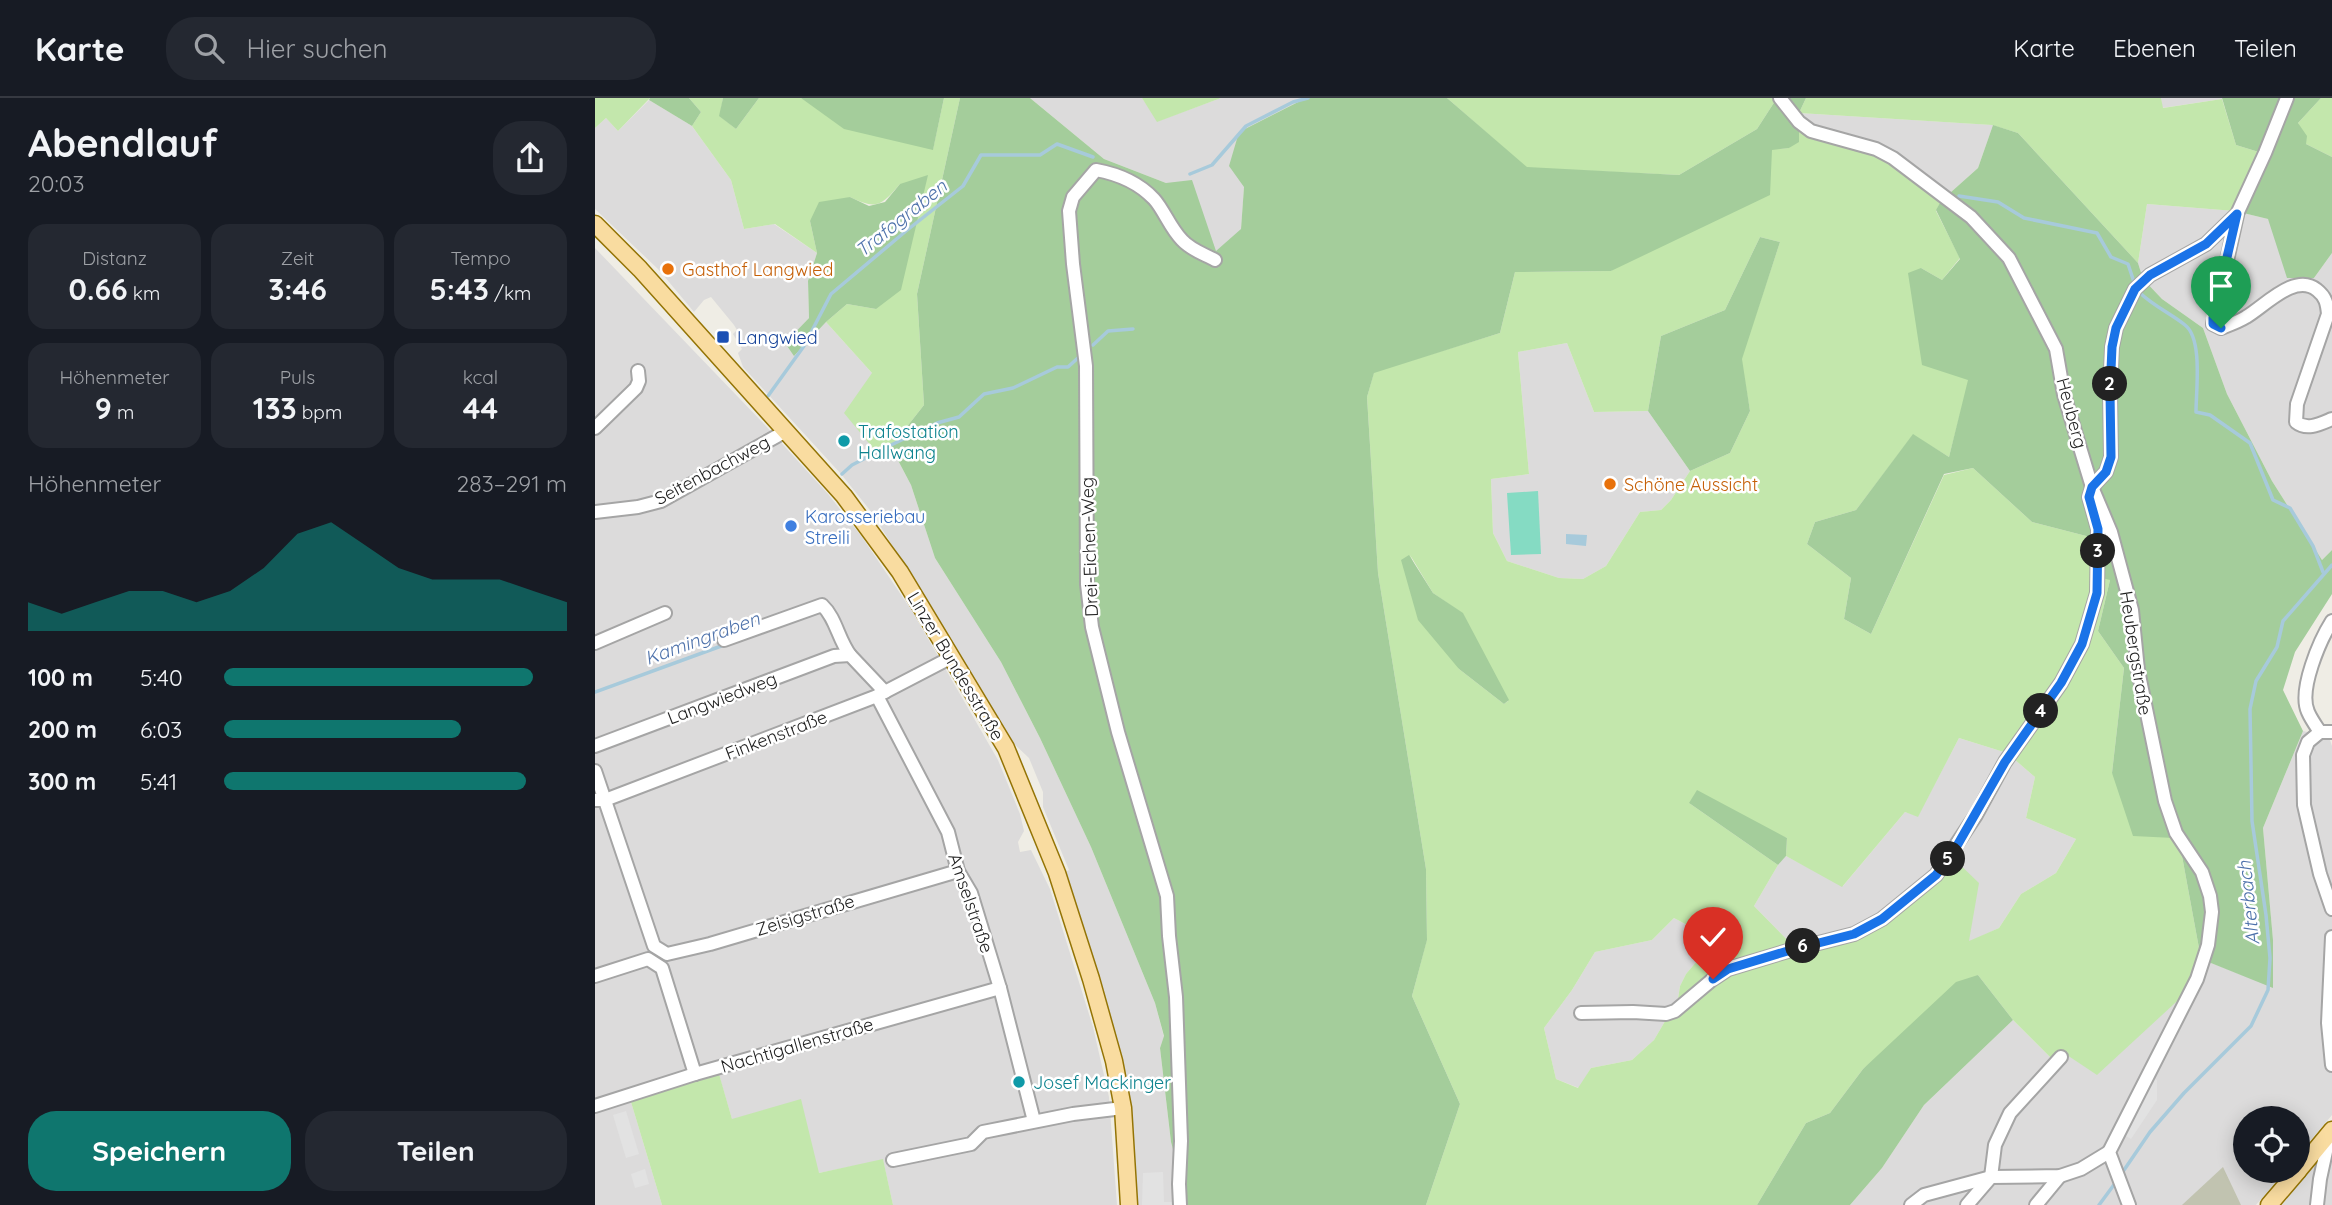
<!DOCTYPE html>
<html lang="de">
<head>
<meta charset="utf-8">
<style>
	body { margin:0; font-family:Quicksand,sans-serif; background:#242831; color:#f1f3f6; height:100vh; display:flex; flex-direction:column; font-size:26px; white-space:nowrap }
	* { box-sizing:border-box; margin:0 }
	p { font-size:23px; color:#9ea1a6 }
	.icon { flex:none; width:38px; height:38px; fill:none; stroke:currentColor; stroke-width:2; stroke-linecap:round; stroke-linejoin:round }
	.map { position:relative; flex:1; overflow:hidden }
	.sheet { display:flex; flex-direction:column; background:#171b24; width:595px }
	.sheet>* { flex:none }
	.buttons { position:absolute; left:1638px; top:1008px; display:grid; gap:14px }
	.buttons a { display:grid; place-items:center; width:77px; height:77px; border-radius:50%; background:#171b24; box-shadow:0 4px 18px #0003; font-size:35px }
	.pin { position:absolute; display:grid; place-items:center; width:60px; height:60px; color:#fff; margin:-72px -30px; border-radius:50% 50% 50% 0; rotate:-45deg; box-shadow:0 0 7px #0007 }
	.pin .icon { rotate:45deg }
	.km { position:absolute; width:35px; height:35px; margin:-18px; border-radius:50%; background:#222; color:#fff; font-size:19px; line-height:35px; text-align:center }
	.round { display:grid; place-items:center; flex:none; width:74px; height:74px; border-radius:28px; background:#242831 }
	.overview { display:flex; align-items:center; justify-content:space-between; height:119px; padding:0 28px }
	h1 { font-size:38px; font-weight:700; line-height:52px }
	.metrics { display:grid; grid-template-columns:repeat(3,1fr); gap:10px; height:119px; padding:7px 28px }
	.metrics div { display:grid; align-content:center; border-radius:18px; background:#242831; text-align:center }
	.metrics b { font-size:30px; font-weight:700 }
	.metrics small { font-size:19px; font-weight:400 }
	.metrics p { font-size:19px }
	.chart { height:196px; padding:14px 28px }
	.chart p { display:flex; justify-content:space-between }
	.chart svg { width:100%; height:126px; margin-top:7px; fill:#0f766e; opacity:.7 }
	.primary-button { display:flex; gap:14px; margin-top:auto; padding:14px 28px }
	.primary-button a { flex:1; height:80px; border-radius:28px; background:#0f766e; color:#fff; font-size:28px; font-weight:700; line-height:80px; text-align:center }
	.primary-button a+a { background:#242831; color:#f1f3f6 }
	ul { padding:0 28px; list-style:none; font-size:23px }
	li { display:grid; grid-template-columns:112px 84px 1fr; align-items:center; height:52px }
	li i { height:18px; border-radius:9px; background:#0f766e }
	header { display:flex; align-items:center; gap:42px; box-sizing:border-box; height:98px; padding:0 35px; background:#171b24; border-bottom:2px solid #363941 }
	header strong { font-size:33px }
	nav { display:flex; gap:38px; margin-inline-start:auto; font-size:24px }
	.search { width:490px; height:63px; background:#242831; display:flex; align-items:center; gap:18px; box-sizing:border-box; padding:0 24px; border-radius:28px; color:#9ea1a6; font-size:26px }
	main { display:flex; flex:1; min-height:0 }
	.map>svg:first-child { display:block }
	.residential { fill:#dcdbdb }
	.construction { fill:#c1c3b0 }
	.grass { fill:#c3e7ac; fill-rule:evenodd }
	.forest { fill:#a4cd9b }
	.pitch { fill:#85dbc3 }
	.parking { fill:#e2e2e2 }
	.water { fill:#a7cadb }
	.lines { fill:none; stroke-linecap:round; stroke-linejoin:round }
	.stream { stroke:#a7cadb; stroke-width:3.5 }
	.minor-casing { stroke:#a5a5a5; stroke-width:16 }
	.major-casing { stroke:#947405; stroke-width:19 }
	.minor { stroke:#fff; stroke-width:12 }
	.major { stroke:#f9dca0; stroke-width:16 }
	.route-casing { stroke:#fff; stroke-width:14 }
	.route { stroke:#1a73e8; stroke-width:9 }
	.food-dot { fill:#e8710a; stroke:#fff; stroke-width:2.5 }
	.transit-dot { fill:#1a4fb4; stroke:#fff; stroke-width:2.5 }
	.culture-dot { fill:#0f9aa8; stroke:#fff; stroke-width:2.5 }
	.shop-dot { fill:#3f7fe0; stroke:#fff; stroke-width:2.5 }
	.labels { text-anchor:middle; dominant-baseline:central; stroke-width:5; stroke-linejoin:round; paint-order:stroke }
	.food-label { font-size:18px; fill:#c56008; stroke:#fff; text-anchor:start }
	.transit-label { font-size:18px; fill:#164399; stroke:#fff; text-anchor:start }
	.street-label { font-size:18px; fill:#1e1e1e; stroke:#fff }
	.culture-label { font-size:18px; fill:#0d838f; stroke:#fff; text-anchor:start }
	.shop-label { font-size:18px; fill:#366cbe; stroke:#fff; text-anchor:start }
	.water-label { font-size:19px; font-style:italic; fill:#4e72ab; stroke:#fff }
</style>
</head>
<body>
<header>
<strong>Karte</strong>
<div class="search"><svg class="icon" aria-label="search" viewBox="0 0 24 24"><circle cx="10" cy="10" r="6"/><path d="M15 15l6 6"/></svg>Hier suchen</div>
<nav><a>Karte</a><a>Ebenen</a><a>Teilen</a></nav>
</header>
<main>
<section class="sheet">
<div class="overview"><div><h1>Abendlauf</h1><p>20:03</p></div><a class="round"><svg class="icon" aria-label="share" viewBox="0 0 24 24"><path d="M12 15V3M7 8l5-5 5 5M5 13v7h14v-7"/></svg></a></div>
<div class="metrics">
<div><p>Distanz</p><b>0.66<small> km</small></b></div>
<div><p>Zeit</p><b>3:46</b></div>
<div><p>Tempo</p><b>5:43<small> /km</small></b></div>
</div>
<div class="metrics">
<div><p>Höhenmeter</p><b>9<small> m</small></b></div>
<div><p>Puls</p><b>133<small> bpm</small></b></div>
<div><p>kcal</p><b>44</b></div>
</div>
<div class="chart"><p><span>Höhenmeter</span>283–291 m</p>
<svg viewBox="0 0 160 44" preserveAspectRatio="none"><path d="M0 44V34L10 38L20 34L30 30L40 30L50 34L60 30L70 22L80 10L90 6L100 14L110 22L120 26L130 26L140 26L150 30L160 34V44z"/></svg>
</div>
<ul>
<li><b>100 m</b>5:40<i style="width:90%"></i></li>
<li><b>200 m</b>6:03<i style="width:69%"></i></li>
<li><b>300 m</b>5:41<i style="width:88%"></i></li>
</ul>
<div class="primary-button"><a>Speichern</a><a>Teilen</a></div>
</section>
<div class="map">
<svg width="1737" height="1107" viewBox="0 0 1737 1107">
	<rect width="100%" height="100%" fill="#efede5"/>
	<g class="residential">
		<path d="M435,0H547L563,23L626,0H711L644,34L649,89L646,132L621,154L571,85L509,61Z"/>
		<path d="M1566,0H1627V1L1567,10Z"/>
		<path d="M54,2L97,28L136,82L149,131L179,126L222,155L213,183L214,220L190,246L200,257L231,224L277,275L282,355L296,349L316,387L340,460L406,564L445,640L496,749L560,905L569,939L565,950L576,1044L584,1074L582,1107H541L535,1010L525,955L506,884L469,775L474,772L448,709V694L434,660L416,643L278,416L246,376L148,269L143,255L147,251L138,236L142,232L139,227L116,199L109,202L99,214L64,172L0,111V30L11,20L23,33Z"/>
		<path d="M1204,15L1398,27L1383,70L1346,103L1210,35Z"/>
		<path d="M1552,106L1640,113L1673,121L1719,180L1737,155V452L1727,462L1677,383L1632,296L1608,230L1567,201L1548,181L1543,165Z"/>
		<path d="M0,150L170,327L233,396L267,439L317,513L403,662L425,716L429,733L423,744L425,754L436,752L455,791L498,929L514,999L522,1107H298L288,1062L224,1075L137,1021L124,977L36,1004L67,1107H0Z"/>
		<path d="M972,245L999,314L1053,313L1095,373L1076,402L1066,412L1045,414L1011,468L988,481L964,480L912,463L898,435L896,381L934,376L923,254Z"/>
		<path d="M1708,633L1734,639L1737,648V1017L1703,1057V1020H1650V1073H1690L1661,1107H1255L1287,1070L1329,1007L1418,922L1458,962L1606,861L1678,889V842L1668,730Z"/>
		<path d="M1364,640L1412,655L1440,679L1431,720L1481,741L1461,775L1426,796L1404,830L1374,844L1286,823L1203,853L1159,808L1183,767L1191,758L1248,788L1310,714L1323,718Z"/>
		<path d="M1110,819L1129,820L1142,828L1140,835L1102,863L1091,876L1085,888L1083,901L1059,942L1037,962L996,970L984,990L961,981L949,930L977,892L1000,854L1057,842L1079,820L1092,827Z"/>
		<path d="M1737,1044V1107H1687L1694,1098Z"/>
	</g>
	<path class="construction" d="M1628,1069L1646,1107H1587Z"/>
	<g class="grass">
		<path d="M0,0H55L23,33L11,20L0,30Z"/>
		<path d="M94,0H128L125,18L141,31L164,0H206L338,51L349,0H365L322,196L329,307L296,349L282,355L249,315L277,275L231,224L252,206L281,211L305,86C286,108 282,112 255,99L215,123L222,155L180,126L149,131L136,82L97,28L106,14Z"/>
		<path d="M547,0H626L562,24Z"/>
		<path d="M852,0H1182L1162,31L1084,77L932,70Z"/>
		<path d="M1211,0H1566L1568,10L1627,1L1641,47L1667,55L1640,113L1552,106L1543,165L1423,35L1397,27L1204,15Z"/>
		<path d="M1726,0H1737V59L1711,46L1703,25Z"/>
		<path d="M1205,31L1276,54L1292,62L1346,103L1341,113L1365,160L1347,182L1326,170L1374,282L1354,359L1318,337L1261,412L1220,424L1212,446L1256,480L1249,521L1276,536L1349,377L1378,370L1437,424L1499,440L1515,482L1503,533L1529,570L1517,675L1585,747L1606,861L1592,894L1502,977L1466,953L1458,962L1418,922L1383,877L1268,971L1235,1015L1211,1025L1162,1107H831L865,1006L817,898L832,841L831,771L783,475L772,299L779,274L905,235L920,174L1016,173L1177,51L1194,50ZM1165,139L1185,144L1146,261L1155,313L1135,355L1095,373L1076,402L1066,412L1045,414L1011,468L988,481L964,480L912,463L898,435L896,381L934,376L923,254L972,245L999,314L1053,313L1066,238L1130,212ZM815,457L838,495L868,516L913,603L909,606L864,571ZM1364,640L1412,655L1440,679L1431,720L1481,741L1461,775L1426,796L1404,830L1374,843L1384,785L1358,760L1257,839L1203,853L1159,808L1183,767L1094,705L1192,740L1191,758L1247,789L1310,714L1323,719ZM1110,819L1129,820L1142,828L1140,835L1102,863L1091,876L1085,888L1083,901L1059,942L1037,962L996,970L983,990L961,981L949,930L977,892L1000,854L1057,842L1079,820L1092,827Z"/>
		<path d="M124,976L137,1021L206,1001L224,1075L288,1061L298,1107H67L36,1004Z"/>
	</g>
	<g class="forest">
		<path d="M55,0H94L106,14L97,28L54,2Z"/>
		<path d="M128,0H164L141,31L124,18Z"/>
		<path d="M206,0H349L338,52L249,31Z"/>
		<path d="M365,0H435L509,61L571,85L597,82L621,153L646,131L649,89L634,68L644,34L711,0H852L932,69L1084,77L1162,31L1182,0H1211L1204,15V44L1194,50L1177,52L1175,97L1016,173L920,174L905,235L779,275L772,299L783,475L831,771L832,842L817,898L865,1006L831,1107H582L584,1074L576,1044L565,950L569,938L560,905L496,749L445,640L406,564L340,460L316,387L296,349L329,307L322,196Z"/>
		<path d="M1627,0H1726L1703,25L1712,38L1711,46L1737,59V155L1719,180H1692L1673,121L1640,113L1667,55L1641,47Z"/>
		<path d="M1398,27L1423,35L1543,165L1548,181L1567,201L1608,230L1632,296L1677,383L1727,462L1737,452V496L1700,554L1688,592L1708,633L1668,730L1678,842V890L1606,861L1585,747L1579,740L1538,738L1517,675L1529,570L1503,533L1515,482L1495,477L1499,440L1437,424L1378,370L1349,376L1276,536L1249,521L1256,480L1212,446L1220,424L1261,412L1318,336L1354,359L1373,282L1327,267L1313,175L1326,170L1347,182L1365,161L1341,112L1346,103L1383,70Z"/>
		<path d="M333,77L306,192L281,211L252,206L231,224L199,258L190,245L214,220L213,183L222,155L215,123L224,104L255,99L274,108L290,104L305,86Z"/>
		<path d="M1165,139L1185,144L1147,261L1155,313L1135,355L1095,373L1053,313L1066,238L1130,212Z"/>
		<path d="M814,457L838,495L868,515L914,602L909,606L864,571L823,522L806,462Z"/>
		<path d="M1102,692L1192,740L1191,758L1183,767L1094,705Z"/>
		<path d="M1383,877L1418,922L1329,1007L1287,1070L1255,1107H1162L1211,1025L1235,1015L1268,971L1361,884Z"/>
	</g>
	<path class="pitch" d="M943,393L946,456L916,457L912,395Z"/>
	<g class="parking">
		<path d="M1552,979L1562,982V1002L1536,1041L1524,1034Z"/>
		<path d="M31,1013L44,1056L31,1060L18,1017Z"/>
		<path d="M50,1071L54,1086L40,1090L36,1076Z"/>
		<path d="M568,1074L569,1104H577V1107H547L548,1075Z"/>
	</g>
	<path class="water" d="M971,436L992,437L991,448L971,446Z"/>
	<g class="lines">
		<g class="stream">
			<path d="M595,76L617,67L651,28L698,4L713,0"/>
			<path d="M1364,98L1403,104L1429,120L1502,135L1516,159L1533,166L1539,184"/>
			<path d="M1545,195C1560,209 1575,215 1590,227C1608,241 1601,292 1601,314L1615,317L1655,345L1678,402L1695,410L1718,448L1728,474"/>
			<path d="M498,247L513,233L538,231"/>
			<path d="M173,298L209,248L236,196L311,133L368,88L386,57H445L462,46L498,59"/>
			<path d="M247,376L257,367L296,347L342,325L364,319L389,296L418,290L462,269H473L484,259"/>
			<path d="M0,594L129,547"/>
			<path d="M1527,1075L1555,1034L1589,995L1656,928L1673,892L1675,860L1671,817L1657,723L1655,611L1661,583L1682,549L1688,523L1737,467"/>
			<path d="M1504,1107L1521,1084"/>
		</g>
		<defs>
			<g id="minor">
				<path d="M1185,0L1204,24L1216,33L1281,51L1298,60L1376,119L1414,160L1461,251L1469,297L1497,389L1516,434L1537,512L1543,572L1570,703L1581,735L1607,774L1615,798L1617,814L1613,847L1602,881L1514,1054L1534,1107"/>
				<path d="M1642,117L1618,226L1626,230C1634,227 1643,224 1651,219C1670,208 1700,174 1722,192C1731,199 1732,206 1733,216L1702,306L1701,324C1712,333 1725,326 1737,321"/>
				<path d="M0,330L41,290L44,283L43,273"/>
				<path d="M0,414L43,409L66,403L191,333"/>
				<path d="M129,542L227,507C241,520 243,541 255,557"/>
				<path d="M0,545L70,515"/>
				<path d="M282,598L353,734L363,773L376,795L405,890L439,1023"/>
				<path d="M1725,634C1721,628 1716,621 1713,614C1703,592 1725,542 1737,523"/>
				<path d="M1737,634H1725L1713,644L1708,657L1709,707L1725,776L1737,811"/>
				<path d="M0,648L239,558L255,557L290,594"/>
				<path d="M0,673L59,848L72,856L115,846L363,773"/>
				<path d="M0,702H10L282,598L357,559"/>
				<path d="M1737,839L1733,925L1737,967"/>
				<path d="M0,878L53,861L67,870L100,976"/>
				<path d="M986,915L1038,914L1071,916L1080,913L1118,881L1133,871L1196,852L1259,836L1287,821L1341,777L1381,717L1410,664L1466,585L1487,546L1502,495L1503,431L1494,399L1497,389L1511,374L1516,359L1515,294L1517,249L1521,230L1540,191L1555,177L1611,146L1642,116L1670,55L1692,0"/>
				<path d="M0,1008L100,976L405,890"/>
				<path d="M298,1062L376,1046L388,1034L478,1016L528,1010"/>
				<path d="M1396,1079L1400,1047L1415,1015L1466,959"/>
				<path d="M585,1107L584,1086L586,1043L581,899L574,838L572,798L523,634L497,529L492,486L491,268L478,166L474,113L478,99L501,72C523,76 543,84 559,101C569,112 575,130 587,142C596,152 609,156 620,162"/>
				<path d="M1316,1107L1329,1097L1396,1079L1465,1078L1486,1071L1514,1054"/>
				<path d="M1372,1107L1396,1079"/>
				<path d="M1441,1107L1465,1078"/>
				<path d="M1722,1107L1725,1081L1735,1035"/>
			</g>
			<g id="major">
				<path d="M0,126L45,171L249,398L305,474L411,650L462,775L496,881L519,963L528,1010L534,1107"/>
				<path d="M1703,1073L1737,1032"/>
				<path d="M1674,1107L1703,1073"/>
			</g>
		</defs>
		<use href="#minor" class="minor-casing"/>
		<use href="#major" class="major-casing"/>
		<use href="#minor" class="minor"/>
		<use href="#major" class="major"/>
	</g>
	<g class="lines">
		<defs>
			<path id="route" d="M1118,881L1133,871L1196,852L1259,836L1287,821L1341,777L1359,753L1410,664L1466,585L1487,546L1502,495L1503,431L1494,399L1497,389L1511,374L1516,359L1515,294L1517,249L1521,230L1540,191L1555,177L1611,146L1642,116L1618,220V226L1626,230"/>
		</defs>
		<use href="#route" class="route-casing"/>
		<use href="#route" class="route"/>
	</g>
	<g class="food-dot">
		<circle cx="73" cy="171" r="7"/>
		<circle cx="1015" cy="386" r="7"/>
	</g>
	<rect class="transit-dot" x="121" y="232" width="14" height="14" rx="3.5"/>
	<g class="culture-dot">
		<circle cx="249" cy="343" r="7"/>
		<circle cx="424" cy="984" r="7"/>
	</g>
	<circle class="shop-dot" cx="196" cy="428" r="7"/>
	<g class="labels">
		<g class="food-label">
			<text x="87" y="171">Gasthof Langwied</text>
			<text x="1029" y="386">Schöne Aussicht</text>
		</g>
		<g class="transit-label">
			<text x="142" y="239">Langwied</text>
		</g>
		<g class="street-label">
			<text transform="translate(1477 315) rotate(75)">Heuberg</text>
			<text transform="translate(117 372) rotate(-28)">Seitenbachweg</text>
			<text transform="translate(494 449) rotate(-92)">Drei-Eichen-Weg</text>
			<text transform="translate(1541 555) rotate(81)">Heubergstraße</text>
			<text transform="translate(361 568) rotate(59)">Linzer Bundesstraße</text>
			<text transform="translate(127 600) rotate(-21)">Langwiedweg</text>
			<text transform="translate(181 637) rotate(-21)">Finkenstraße</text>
			<text transform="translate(376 805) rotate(71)">Amselstraße</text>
			<text transform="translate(210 817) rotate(-17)">Zeisigstraße</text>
			<text transform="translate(202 947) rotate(-16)">Nachtigallenstraße</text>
		</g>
		<g class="culture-label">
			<text x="263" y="333">Trafostation<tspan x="263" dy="21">Hallwang</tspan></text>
			<text x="438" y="984">Josef Mackinger</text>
		</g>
		<g class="shop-label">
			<text x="210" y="418">Karosseriebau<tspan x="210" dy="21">Streili</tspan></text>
		</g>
		<g class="water-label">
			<text transform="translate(306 120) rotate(-39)">Trafograben</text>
			<text transform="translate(107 540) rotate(-20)">Kamingraben</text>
			<text transform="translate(1653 805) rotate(-96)">Alterbach</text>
		</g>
	</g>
</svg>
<div class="buttons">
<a><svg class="icon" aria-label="locate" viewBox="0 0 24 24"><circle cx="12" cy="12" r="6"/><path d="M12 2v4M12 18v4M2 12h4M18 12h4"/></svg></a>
</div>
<div class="pin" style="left:1626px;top:230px;background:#1e9e55"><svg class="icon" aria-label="arrive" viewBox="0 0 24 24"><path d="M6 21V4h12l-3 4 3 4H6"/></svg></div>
<div class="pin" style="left:1118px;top:881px;background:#d93025"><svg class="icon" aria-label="check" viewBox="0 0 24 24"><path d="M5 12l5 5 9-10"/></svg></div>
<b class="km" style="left:1515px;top:286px">2</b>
<b class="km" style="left:1503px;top:453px">3</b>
<b class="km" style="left:1446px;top:613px">4</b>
<b class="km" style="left:1353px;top:761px">5</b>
<b class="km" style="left:1208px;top:848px">6</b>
</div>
</main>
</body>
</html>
